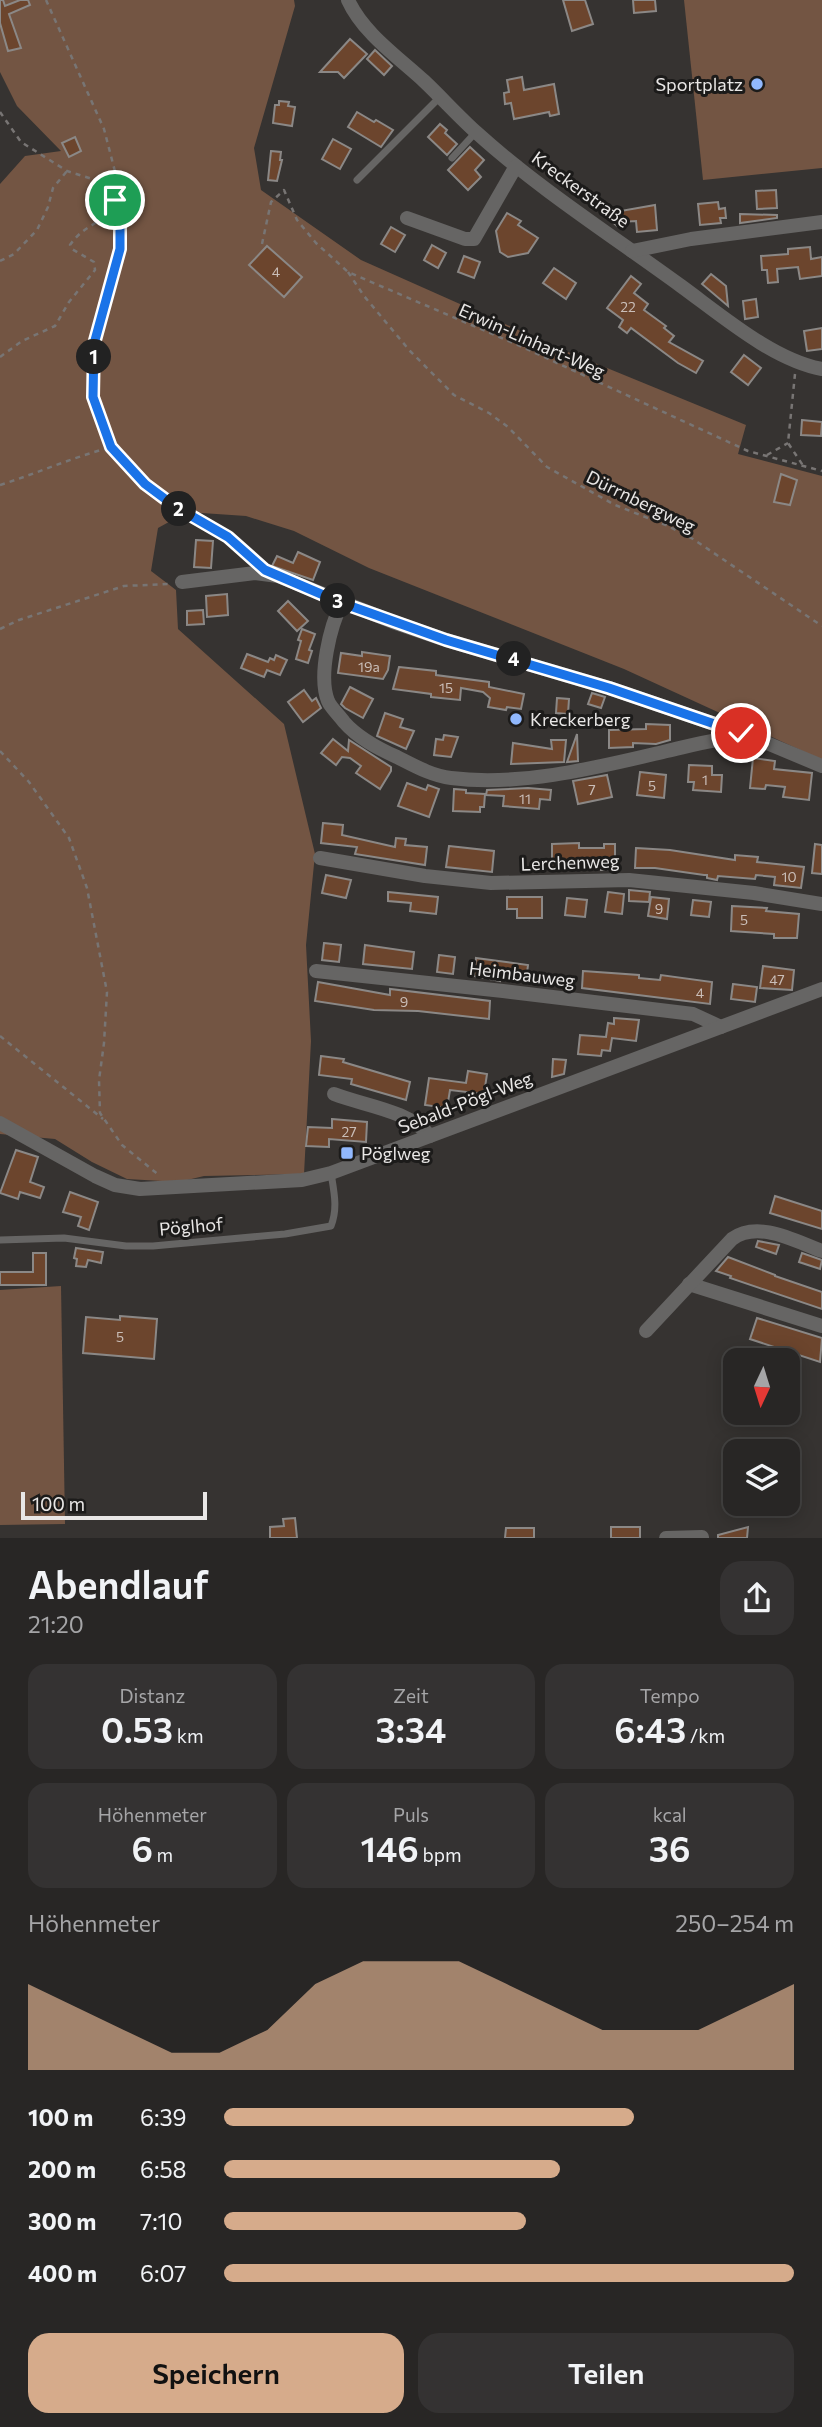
<!DOCTYPE html>
<html lang="de">
<head>
<meta charset="utf-8">
<style>
	body { margin:0; font-family:Commissioner,sans-serif; background:#343232; color:#f1f3f6; height:100vh; display:flex; flex-direction:column; font-size:26px; white-space:nowrap }
	* { box-sizing:border-box; margin:0 }
	p { font-size:23px; color:#a5a5a7 }
	.icon { flex:none; width:38px; height:38px; fill:none; stroke:currentColor; stroke-width:2; stroke-linecap:round; stroke-linejoin:round }
	.map { position:relative; height:1538px; overflow:hidden }
	.sheet { display:flex; flex-direction:column; background:#282625; flex:1 }
	.sheet>* { flex:none }
	.needle { width:46px; rotate:184deg }
	.fabs { position:absolute; left:723px; top:1348px; display:grid; gap:14px }
	.fabs a { display:grid; place-items:center; width:77px; height:77px; border-radius:14px; background:#282625; box-shadow:0 4px 18px #0003,0 0 0 2px #444342; font-size:35px }
	.scale { position:absolute; left:21px; bottom:18px; width:186px; box-sizing:border-box; padding-left:7px; border:4px solid #e9e7e6; border-top:0; font-size:19px; line-height:24px; white-space:nowrap; color:#e9e7e6; -webkit-text-stroke:5px #1c1b1a; paint-order:stroke }
	.pin { position:absolute; display:grid; place-items:center; width:60px; height:60px; color:#fff; margin:-30px; border:4px solid #fff; border-radius:50%; box-shadow:0 2px 7px #0007 }
	.km { position:absolute; width:35px; height:35px; margin:-18px; border-radius:50%; background:#222; color:#fff; font-size:19px; line-height:35px; text-align:center }
	.round { display:grid; place-items:center; flex:none; width:74px; height:74px; border-radius:21px; background:#343232 }
	.overview { display:flex; align-items:center; justify-content:space-between; height:119px; padding:0 28px }
	h1 { font-size:38px; font-weight:600; line-height:52px }
	.figures { display:grid; grid-template-columns:repeat(3,1fr); gap:10px; height:119px; padding:7px 28px }
	.figures div { display:grid; align-content:center; border-radius:18px; background:#343232; text-align:center }
	.figures b { font-size:35px; font-weight:600 }
	.figures small { font-size:19px; font-weight:400 }
	.figures p { font-size:19px }
	.chart { height:196px; padding:14px 28px }
	.chart p { display:flex; justify-content:space-between }
	.chart svg { width:100%; height:126px; margin-top:7px; fill:#d6ab8b; opacity:.7 }
	.action { display:flex; gap:14px; margin-top:auto; padding:14px 28px }
	.action a { flex:1; height:80px; border-radius:21px; background:#d6ab8b; color:#111; font-size:28px; font-weight:600; line-height:80px; text-align:center }
	.action a+a { background:#343232; color:#f1f3f6 }
	ul { padding:0 28px; list-style:none; font-size:23px }
	li { display:grid; grid-template-columns:112px 84px 1fr; align-items:center; height:52px }
	li i { height:18px; border-radius:9px; background:#d6ab8b }
	.map>svg:first-child { display:block }
	.green { fill:#735543 }
	.building { fill:#6c452d; stroke:#8b8886; stroke-width:2 }
	.lines { fill:none; stroke-linecap:round; stroke-linejoin:round }
	.path { stroke:#787574; stroke-width:2.5; stroke-dasharray:5 5; stroke-linecap:butt }
	.lane { stroke:#666564; stroke-width:7 }
	.street { stroke:#666564; stroke-width:14 }
	.route-casing { stroke:#fff; stroke-width:14 }
	.route { stroke:#1a73e8; stroke-width:9 }
	.poi-dot { fill:#91b8fd; stroke:#1c1b1a; stroke-width:2.5 }
	.labels { text-anchor:middle; dominant-baseline:central; stroke-width:6; stroke-linejoin:round; paint-order:stroke }
	.number-label { font-size:14px; fill:#cabeb8 }
	.poi-label { font-size:18px; fill:#e9e7e6; stroke:#1c1b1a; text-anchor:start }
	.street-label { font-size:18px; fill:#e9e7e6; stroke:#1c1b1a }
</style>
</head>
<body>
<div class="map">
<svg width="822" height="1538" viewBox="0 0 822 1538">
	<rect width="100%" height="100%" fill="#363331"/>
	<g class="green">
		<path d="M0,0H294L295,6L254,148L261,190L361,260L568,352L746,425L738,454L822,476V760L624,669L369,568L294,531L246,516L187,512L158,528L151,571L176,590L178,629L284,724L315,854L306,945L311,1041L304,1174L204,1176L179,1182L127,1179L92,1162L55,1139L0,1134V184L25,156L61,151L17,106L0,72Z"/>
		<path d="M684,0H822V168L703,180Z"/>
		<path d="M61,1286L65,1524L0,1525V1290Z"/>
	</g>
	<g class="building">
		<path d="M0,0H3L5,6L20,0H28L30,5L9,14L21,48L8,51L0,23Z"/>
		<path d="M563,0H585L593,24L572,31Z"/>
		<path d="M633,0H655L656,11L634,13Z"/>
		<path d="M350,39L367,54L344,78L338,72H320Z"/>
		<path d="M375,50L392,66L384,75L367,59Z"/>
		<path d="M522,77L524,90L554,84L559,114L550,116L549,112L514,119L511,103L505,104L504,93L509,92L507,80Z"/>
		<path d="M279,101L289,102L288,106L295,107L292,126L273,123L275,105H279Z"/>
		<path d="M357,112L374,122L376,120L393,130L381,147L348,127Z"/>
		<path d="M440,124L447,130L445,133L457,144L447,155L428,137Z"/>
		<path d="M75,137L81,151L69,157L62,143Z"/>
		<path d="M333,139L351,149L340,169L322,159Z"/>
		<path d="M470,147L484,160L475,170L481,177L468,190L448,170Z"/>
		<path d="M271,151L281,152L280,160H282L277,181L268,180Z"/>
		<path d="M776,190L777,208L757,209L756,191Z"/>
		<path d="M718,202L719,209L725,208L726,218H720L721,223L700,225L698,204Z"/>
		<path d="M655,205L657,230L637,232L636,221L620,222L617,226L608,218L617,208L621,211Z"/>
		<path d="M507,213L521,221L518,225L538,238L528,253L508,257L500,252L496,231Z"/>
		<path d="M740,214L777,215V218L740,223Z"/>
		<path d="M391,227L405,235L395,252L381,244Z"/>
		<path d="M432,245L446,253L438,268L424,260Z"/>
		<path d="M267,246L302,277L284,297L249,265Z"/>
		<path d="M810,247L811,259L822,257V276L800,279L798,267L777,269L778,282L768,283L767,270H762L761,256L788,254V249Z"/>
		<path d="M464,256L480,262L474,278L458,272Z"/>
		<path d="M554,268L576,283L566,299L543,283Z"/>
		<path d="M711,274L726,286L728,306L702,284Z"/>
		<path d="M631,276L641,284L634,293L648,304L644,310L666,326L664,328L674,336L669,342L703,361L696,373L678,363L631,328L627,333L619,327L623,320L607,308Z"/>
		<path d="M756,299L758,317L745,319L743,301Z"/>
		<path d="M822,328V349L807,351L804,331Z"/>
		<path d="M744,355L761,368L748,385L731,372Z"/>
		<path d="M802,420L822,422L821,436L801,435Z"/>
		<path d="M781,474L797,480L790,505L774,502Z"/>
		<path d="M196,540L213,541L211,568L194,567Z"/>
		<path d="M298,552L320,562L313,580L272,566L277,556L293,563Z"/>
		<path d="M227,594L228,615L207,617L206,596Z"/>
		<path d="M288,601L308,621L297,631L278,611Z"/>
		<path d="M203,610L204,624L187,625V611Z"/>
		<path d="M302,629L315,634L309,650L312,651L308,663L296,659L301,641L298,640Z"/>
		<path d="M362,652L390,656L388,670L383,679L338,673L341,653L362,656Z"/>
		<path d="M247,654L268,662L270,658L274,660L276,655L287,660L280,675L267,670L264,677L241,668Z"/>
		<path d="M399,667L436,671V675L489,682V687L524,694L521,709L507,707L506,710L488,707L490,698L483,692L461,688L460,700L431,697V694L393,689Z"/>
		<path d="M350,687L373,699L363,718L345,708L341,704Z"/>
		<path d="M304,690L312,701L316,698L321,708L303,722L288,702Z"/>
		<path d="M592,693L605,697L601,708L588,704Z"/>
		<path d="M557,698L569,699L568,714L556,713Z"/>
		<path d="M385,713L403,719L400,727L414,731L406,749L377,736Z"/>
		<path d="M646,724L670,725V740L656,744L633,743V747L609,748V730L646,729Z"/>
		<path d="M577,734L578,761L567,762Z"/>
		<path d="M444,735L458,737L451,757L434,755L436,739L443,740Z"/>
		<path d="M333,739L348,751L349,740L391,767V771L380,789L356,773L361,766L350,758L342,757L336,765L321,753Z"/>
		<path d="M551,740H566L564,762L511,764L513,743L552,749Z"/>
		<path d="M753,758L775,761L774,769L812,773L809,800L783,797L785,787L766,785L765,789L750,788Z"/>
		<path d="M689,765L712,766V775H722L721,792L693,790L694,782H688Z"/>
		<path d="M640,772L666,775L664,798L637,795Z"/>
		<path d="M607,775L612,797L578,804L573,781Z"/>
		<path d="M407,783L426,790L428,785L439,789L429,817L398,806Z"/>
		<path d="M528,788L551,790L550,800L540,799L539,809L503,806L504,796L486,795L487,790Z"/>
		<path d="M454,789L466,790V793L485,794L484,807H480V812L453,811Z"/>
		<path d="M323,823L343,825L342,835L395,847L396,838L406,839L405,845L427,847L425,865L355,854L357,847L321,843Z"/>
		<path d="M579,843V848H604V844H615V870H601V867L552,869V844Z"/>
		<path d="M815,844L822,845V874L812,873Z"/>
		<path d="M449,846L494,851L492,872L446,867Z"/>
		<path d="M636,848L670,850L735,860V855L758,857L757,862L804,867L801,888L774,885L775,877L756,875L755,879L718,876L717,880L707,878V875H704L655,868H635Z"/>
		<path d="M326,875L351,880L346,898L322,893Z"/>
		<path d="M629,890L650,892L649,902L629,901Z"/>
		<path d="M388,892L438,897L436,914L410,911L411,903L388,901Z"/>
		<path d="M608,892L624,894L622,914L605,912Z"/>
		<path d="M507,897H542V918H517V909H507Z"/>
		<path d="M651,897L669,899L667,919L648,916Z"/>
		<path d="M567,898L587,900L585,917L565,915Z"/>
		<path d="M693,900L711,902L709,917L691,915Z"/>
		<path d="M732,906L767,908L766,911L799,914L797,938H774V934L731,931Z"/>
		<path d="M324,943L341,945L339,962L322,960Z"/>
		<path d="M365,945L414,952L412,969L363,964Z"/>
		<path d="M439,955L455,957L453,974L437,972Z"/>
		<path d="M476,958L528,965L526,981L500,978V981L474,976Z"/>
		<path d="M763,966L794,970L792,990L760,988Z"/>
		<path d="M583,971L639,975V978L660,980L661,975L712,982L710,1004L582,988Z"/>
		<path d="M318,982L390,995V989L490,1001L489,1019L418,1011L374,1010L315,1001Z"/>
		<path d="M733,984L757,987L755,1002L731,999Z"/>
		<path d="M614,1018L639,1020L636,1041L612,1038L610,1051L602,1050L601,1056L578,1054L580,1035L606,1037L608,1023L614,1024Z"/>
		<path d="M321,1056L344,1059L343,1062L410,1082L406,1100L351,1084L352,1079L319,1075Z"/>
		<path d="M553,1059L566,1060L564,1074L552,1077Z"/>
		<path d="M468,1071L487,1074L484,1094L450,1090L447,1108L425,1105L429,1078L466,1083Z"/>
		<path d="M332,1119L367,1122L366,1142L329,1139V1147L306,1146L308,1127L332,1128Z"/>
		<path d="M16,1150L38,1157L30,1182L44,1187L40,1198L20,1192L18,1199L0,1193Z"/>
		<path d="M70,1192L98,1202L89,1230L78,1226L81,1217L63,1212Z"/>
		<path d="M775,1196L822,1211V1229L770,1213Z"/>
		<path d="M758,1241L779,1245L776,1254L756,1247Z"/>
		<path d="M76,1248L103,1252L101,1263L88,1260L86,1267L76,1266L77,1259L74,1258Z"/>
		<path d="M33,1253H46V1285H0V1272H33Z"/>
		<path d="M802,1253L822,1260L820,1269L799,1262Z"/>
		<path d="M728,1257L775,1275V1276L822,1292V1309L730,1278L731,1276L716,1271Z"/>
		<path d="M120,1316L157,1319L154,1359L83,1353L86,1317L120,1320Z"/>
		<path d="M757,1318L822,1338L820,1362L750,1339Z"/>
		<path d="M295,1518L297,1538H270V1527L284,1526L283,1519Z"/>
		<rect x="611" y="1527" width="29" height="11"/>
		<path d="M748,1527L747,1538H718V1535Z"/>
		<path d="M506,1528H534V1538H505Z"/>
	</g>
	<g class="lines">
		<g class="path">
			<path d="M46,0L104,129L119,187L120,249L94,344L93,397L112,447L145,484L176,507L228,537L255,561"/>
			<path d="M0,112L21,142L67,171L118,187"/>
			<path d="M262,244L271,202L284,190L297,220L316,243L348,272L518,345L748,451L822,471"/>
			<path d="M0,261L14,254L37,230L48,207L53,188L67,171"/>
			<path d="M348,272L364,296L410,351L454,395L489,413L508,427L547,467L615,505L668,526L693,539L822,626"/>
			<path d="M0,357L22,341L55,326L69,302L95,270L94,262L72,249L70,245C88,219 105,229 118,192"/>
			<path d="M795,374L788,443L804,467"/>
			<path d="M767,455L788,443"/>
			<path d="M0,485C38,473 73,457 112,447"/>
			<path d="M0,629L19,620L124,586L169,584"/>
			<path d="M0,751L29,782L69,838L87,888L107,992L104,1043L99,1080L100,1113L122,1145L160,1176"/>
			<path d="M0,1036L103,1119"/>
		</g>
		<g class="lane">
			<path d="M452,158L476,132"/>
			<path d="M357,180L440,97"/>
			<path d="M0,1240L64,1238L126,1246H153L285,1234L331,1226C338,1208 334,1192 331,1173"/>
		</g>
		<g class="street">
			<path d="M348,0C363,33 398,57 424,81C442,98 459,117 477,133C539,189 614,237 681,286C721,315 773,360 822,369"/>
			<path d="M407,218L465,239H474L516,166"/>
			<path d="M632,251L691,239L822,222"/>
			<path d="M182,582L255,573L278,576L393,622L446,640L609,688L750,736L822,766"/>
			<path d="M342,603C330,626 318,676 328,701C331,708 339,715 344,722C358,738 377,748 397,757C413,765 432,776 451,778C521,787 599,767 667,751C693,745 718,738 745,736"/>
			<path d="M320,858L425,876L491,883L629,880L754,893L822,904"/>
			<path d="M316,971L503,991L693,1014L721,1027"/>
			<path d="M334,1094C365,1106 408,1110 430,1136"/>
			<path d="M0,1123L95,1176L115,1185L140,1189L302,1180L331,1173L822,989"/>
			<path d="M689,1284L822,1326"/>
			<path d="M646,1331L732,1239C758,1220 795,1241 822,1251"/>
			<path d="M666,1538L702,1537"/>
		</g>
	</g>
	<g class="lines">
		<defs>
			<path id="route" d="M115,200L120,187V249L94,344L93,397L111,447L145,484L176,507L228,537L265,570L342,603L446,640L609,688L741,733"/>
		</defs>
		<use href="#route" class="route-casing"/>
		<use href="#route" class="route"/>
	</g>
	<g class="poi-dot">
		<circle cx="757" cy="84" r="7"/>
		<circle cx="516" cy="719" r="7"/>
		<rect x="340" y="1146" width="14" height="14" rx="3.5"/>
	</g>
	<g class="labels">
		<g class="number-label">
			<text x="276" y="271">4</text>
			<text x="628" y="306">22</text>
			<text x="369" y="666">19a</text>
			<text x="446" y="687">15</text>
			<text x="705" y="779">1</text>
			<text x="652" y="785">5</text>
			<text x="592" y="789">7</text>
			<text x="525" y="798">11</text>
			<text x="789" y="876">10</text>
			<text x="659" y="908">9</text>
			<text x="744" y="919">5</text>
			<text x="777" y="979">47</text>
			<text x="700" y="992">4</text>
			<text x="404" y="1001">9</text>
			<text x="349" y="1131">27</text>
			<text x="120" y="1336">5</text>
		</g>
		<g class="poi-label">
			<text x="743" y="84" text-anchor="end">Sportplatz</text>
			<text x="530" y="719">Kreckerberg</text>
			<text x="361" y="1153">Pöglweg</text>
		</g>
		<g class="street-label">
			<text transform="translate(581 189) rotate(36)">Kreckerstraße</text>
			<text transform="translate(532 340) rotate(24)">Erwin-Linhart-Weg</text>
			<text transform="translate(641 501) rotate(26)">Dürrnbergweg</text>
			<text transform="translate(570 862) rotate(-2)">Lerchenweg</text>
			<text transform="translate(522 974) rotate(7)">Heimbauweg</text>
			<text transform="translate(465 1102) rotate(-21)">Sebald-Pögl-Weg</text>
			<text transform="translate(191 1226) rotate(-5)">Pöglhof</text>
		</g>
	</g>
</svg>
<div class="fabs">
<a><svg class="needle" viewBox="-14 -14 28 28"><path d="M0-13l5 13h-10z" fill="#e53935"/><path d="M0 13l5-13h-10z" fill="#a5a5a7"/></svg></a>
<a><svg class="icon" aria-label="layers" viewBox="0 0 24 24"><path d="M12 4l9 5-9 5-9-5zM3 14l9 5 9-5"/></svg></a>
</div>
<div class="scale">100 m</div>
<div class="pin" style="left:115px;top:200px;background:#1e9e55"><svg class="icon" aria-label="arrive" viewBox="0 0 24 24"><path d="M6 21V4h12l-3 4 3 4H6"/></svg></div>
<div class="pin" style="left:741px;top:733px;background:#d93025"><svg class="icon" aria-label="check" viewBox="0 0 24 24"><path d="M5 12l5 5 9-10"/></svg></div>
<b class="km" style="left:94px;top:357px">1</b>
<b class="km" style="left:179px;top:509px">2</b>
<b class="km" style="left:338px;top:601px">3</b>
<b class="km" style="left:514px;top:659px">4</b>
</div>
<section class="sheet">
<div class="overview"><div><h1>Abendlauf</h1><p>21:20</p></div><a class="round"><svg class="icon" aria-label="share" viewBox="0 0 24 24"><path d="M12 15V3M7 8l5-5 5 5M5 13v7h14v-7"/></svg></a></div>
<div class="figures">
<div><p>Distanz</p><b>0.53<small> km</small></b></div>
<div><p>Zeit</p><b>3:34</b></div>
<div><p>Tempo</p><b>6:43<small> /km</small></b></div>
</div>
<div class="figures">
<div><p>Höhenmeter</p><b>6<small> m</small></b></div>
<div><p>Puls</p><b>146<small> bpm</small></b></div>
<div><p>kcal</p><b>36</b></div>
</div>
<div class="chart"><p><span>Höhenmeter</span>250–254 m</p>
<svg viewBox="0 0 160 44" preserveAspectRatio="none"><path d="M0 44V14L10 22L20 30L30 38L40 38L50 30L60 14L70 6L80 6L90 6L100 14L110 22L120 30L130 30L140 30L150 22L160 14V44z"/></svg>
</div>
<ul>
<li><b>100 m</b>6:39<i style="width:72%"></i></li>
<li><b>200 m</b>6:58<i style="width:59%"></i></li>
<li><b>300 m</b>7:10<i style="width:53%"></i></li>
<li><b>400 m</b>6:07<i style="width:100%"></i></li>
</ul>
<div class="action"><a>Speichern</a><a>Teilen</a></div>
</section>
</body>
</html>
